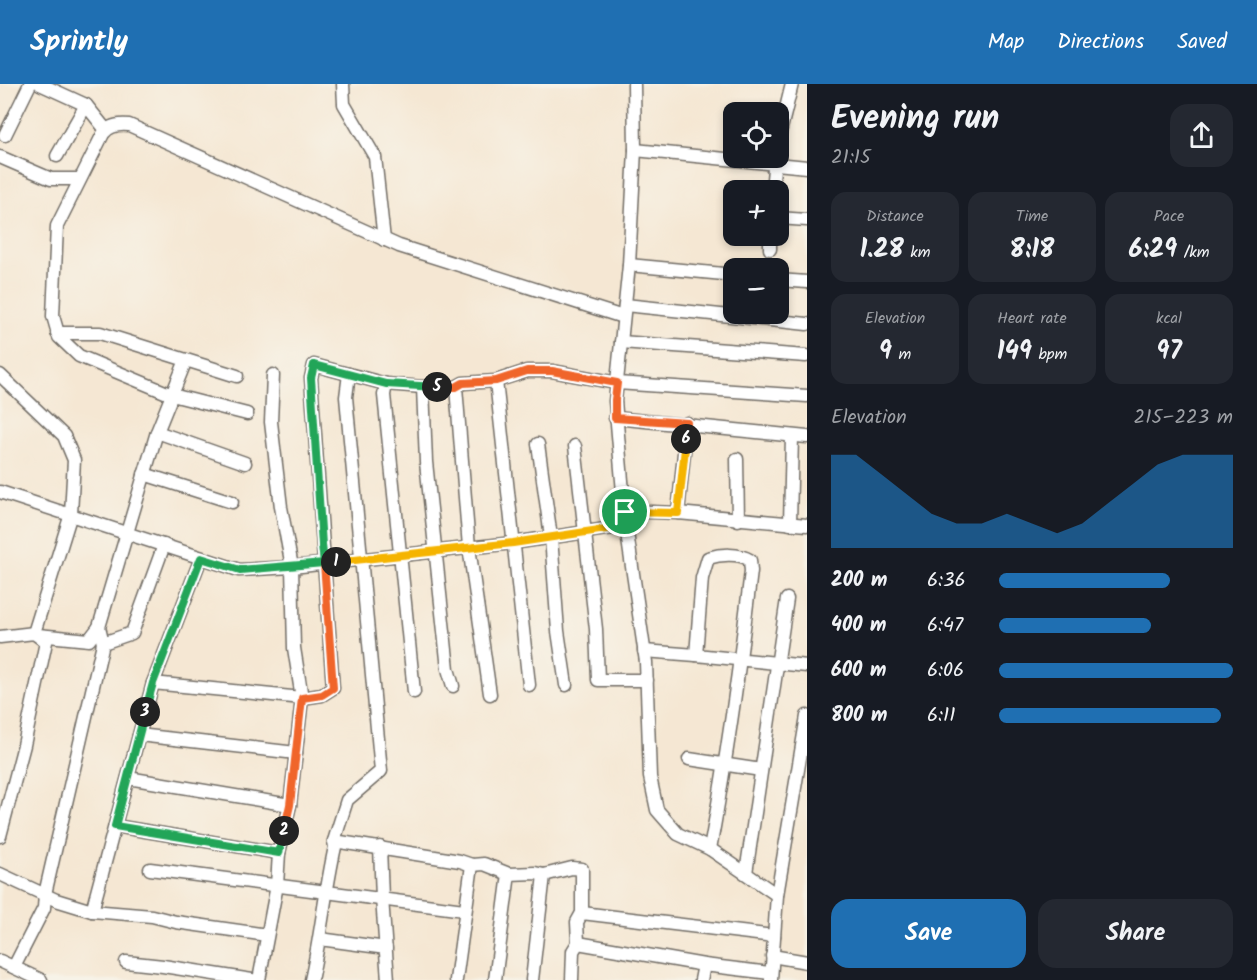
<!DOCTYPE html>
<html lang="en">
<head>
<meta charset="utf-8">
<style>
	body { margin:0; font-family:Kalam,sans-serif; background:#242831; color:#f1f3f6; height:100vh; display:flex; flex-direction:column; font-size:22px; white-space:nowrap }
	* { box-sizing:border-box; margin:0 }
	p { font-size:20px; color:#9ea1a6 }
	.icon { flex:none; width:33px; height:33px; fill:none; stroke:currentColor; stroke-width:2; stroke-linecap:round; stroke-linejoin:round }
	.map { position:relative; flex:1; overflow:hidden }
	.drawer { display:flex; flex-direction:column; background:#171b24; width:450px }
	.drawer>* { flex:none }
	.tools { position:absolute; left:723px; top:18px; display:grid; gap:12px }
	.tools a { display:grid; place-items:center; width:66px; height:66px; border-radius:12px; background:#171b24; box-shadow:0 3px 9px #0003; font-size:30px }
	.pin { position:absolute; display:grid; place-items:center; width:51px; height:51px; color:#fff; margin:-26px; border:3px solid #fff; border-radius:50%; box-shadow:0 2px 6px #0007 }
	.km { position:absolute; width:30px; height:30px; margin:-15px; border-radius:50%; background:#222; color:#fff; font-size:16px; line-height:30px; text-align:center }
	.round { display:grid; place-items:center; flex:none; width:63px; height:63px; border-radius:18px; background:#242831 }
	.overview { display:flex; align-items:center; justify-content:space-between; height:102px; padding:0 24px }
	h1 { font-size:33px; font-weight:800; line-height:45px }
	.figures { display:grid; grid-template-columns:repeat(3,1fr); gap:9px; height:102px; padding:6px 24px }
	.figures div { display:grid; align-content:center; border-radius:15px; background:#242831; text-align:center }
	.figures b { font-size:26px; font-weight:800 }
	.figures small { font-size:16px; font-weight:400 }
	.figures p { font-size:16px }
	.chart { height:168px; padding:12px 24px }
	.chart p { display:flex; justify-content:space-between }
	.chart svg { width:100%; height:108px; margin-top:6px; fill:#1f6fb2; opacity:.7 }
	.button { display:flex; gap:12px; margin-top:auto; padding:12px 24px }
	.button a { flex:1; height:69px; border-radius:18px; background:#1f6fb2; color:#fff; font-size:24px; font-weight:800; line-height:69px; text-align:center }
	.button a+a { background:#242831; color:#f1f3f6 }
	ul { padding:0 24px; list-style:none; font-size:20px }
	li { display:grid; grid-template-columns:96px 72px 1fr; align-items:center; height:45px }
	li i { height:15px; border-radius:8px; background:#1f6fb2 }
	header { display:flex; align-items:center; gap:36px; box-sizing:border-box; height:84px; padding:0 30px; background:#1f6fb2; color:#fff }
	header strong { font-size:28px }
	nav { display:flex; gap:33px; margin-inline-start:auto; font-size:21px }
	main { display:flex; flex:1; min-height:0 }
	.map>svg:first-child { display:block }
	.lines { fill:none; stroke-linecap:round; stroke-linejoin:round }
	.minor-casing { stroke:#726d66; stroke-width:15 }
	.minor { stroke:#fff; stroke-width:12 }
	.split-1-casing { stroke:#fff; stroke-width:12 }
	.split-2-casing { stroke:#fff; stroke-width:12 }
	.split-3-casing { stroke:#fff; stroke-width:12 }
	.split-4-casing { stroke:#fff; stroke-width:12 }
	.split-5-casing { stroke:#fff; stroke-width:12 }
	.split-6-casing { stroke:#fff; stroke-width:12 }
	.split-7-casing { stroke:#fff; stroke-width:12 }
	.split-1 { stroke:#f5b400; stroke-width:8 }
	.split-2 { stroke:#f0652b; stroke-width:8 }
	.split-3 { stroke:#22a559; stroke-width:8 }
	.split-4 { stroke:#22a559; stroke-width:8 }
	.split-5 { stroke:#22a559; stroke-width:8 }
	.split-6 { stroke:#f0652b; stroke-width:8 }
	.split-7 { stroke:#f5b400; stroke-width:8 }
</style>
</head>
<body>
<header>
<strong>Sprintly</strong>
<nav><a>Map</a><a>Directions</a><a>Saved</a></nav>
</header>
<main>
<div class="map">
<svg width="807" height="896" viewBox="0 0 807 896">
	<rect width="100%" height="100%" fill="#f7f3e8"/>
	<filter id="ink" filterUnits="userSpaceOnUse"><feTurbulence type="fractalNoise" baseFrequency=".0167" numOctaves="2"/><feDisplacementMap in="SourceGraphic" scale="12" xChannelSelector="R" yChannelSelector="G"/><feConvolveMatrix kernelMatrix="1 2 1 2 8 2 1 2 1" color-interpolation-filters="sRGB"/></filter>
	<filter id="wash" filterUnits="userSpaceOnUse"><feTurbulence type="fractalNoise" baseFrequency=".008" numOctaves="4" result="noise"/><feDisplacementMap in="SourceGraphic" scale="24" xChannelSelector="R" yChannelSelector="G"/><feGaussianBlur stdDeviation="1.35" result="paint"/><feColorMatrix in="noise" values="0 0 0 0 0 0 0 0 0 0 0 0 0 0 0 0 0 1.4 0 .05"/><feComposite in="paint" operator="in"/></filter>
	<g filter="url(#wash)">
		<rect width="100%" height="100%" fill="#f5e7d3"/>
	</g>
	<g filter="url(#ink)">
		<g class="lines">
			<defs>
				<g id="minor">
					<path d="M40,0L86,21L106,46"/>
					<path d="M343,0L344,20L375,73L384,156"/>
					<path d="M634,0L635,66L629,181L615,317L626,442L646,578L650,693L657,726L678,750L710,765L777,811L771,896"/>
					<path d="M5,51L30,0"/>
					<path d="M778,57L792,0"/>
					<path d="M635,66L807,83"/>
					<path d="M57,72L86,21"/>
					<path d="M0,73L51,95H80"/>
					<path d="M772,106L775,74"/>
					<path d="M778,134L807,136"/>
					<path d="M770,165V152"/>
					<path d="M629,181L734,191"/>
					<path d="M778,196L807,198"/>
					<path d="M625,221L807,240"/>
					<path d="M57,249H100L237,292"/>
					<path d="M621,258L806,272"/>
					<path d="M349,290L346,313L381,687L347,716L334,757L460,777L472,781L484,780L509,790L535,789L544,791L572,784L582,785V829L577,838L578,859L573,867L572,896"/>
					<path d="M0,291L64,352L74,376L71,430L34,549"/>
					<path d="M496,297L529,601"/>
					<path d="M386,300L384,311L414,608"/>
					<path d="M423,303L426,378L448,585L453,602"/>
					<path d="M456,303L469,463L490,610"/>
					<path d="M247,330L172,311L79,272L59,253L53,232L57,142L103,50C109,41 119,40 129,41L399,162L623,233"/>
					<path d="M615,334L807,353"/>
					<path d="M157,348L245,379"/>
					<path d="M538,360L551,453L558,547L566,601"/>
					<path d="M575,362L596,545L598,596H647"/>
					<path d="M737,375L738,436"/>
					<path d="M144,390L232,418"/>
					<path d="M0,408L239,486L292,483L513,459L626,442"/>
					<path d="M625,427L678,429L687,339"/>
					<path d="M678,429L807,441"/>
					<path d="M790,440L792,352"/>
					<path d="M201,474L153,599L302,614L322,611L333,604L311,294L314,281L386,300L423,303H456L463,299L496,297L527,287H552L617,299L807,312"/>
					<path d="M38,551L89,556L99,543"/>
					<path d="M0,553L34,549L46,558L24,661L0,752"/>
					<path d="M103,559L132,549L164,461"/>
					<path d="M644,567L696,571"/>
					<path d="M139,651L296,669"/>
					<path d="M689,675L761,686"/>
					<path d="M128,694L290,721"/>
					<path d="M115,742L279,769"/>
					<path d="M380,763L382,814L388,896"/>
					<path d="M710,765C727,673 740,580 751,487L750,476C739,469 721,470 708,474L702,494L696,571L807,582"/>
					<path d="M150,785L464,826"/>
					<path d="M746,789L787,515"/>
					<path d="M0,790L56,816L92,827L152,832L176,838L267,851"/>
					<path d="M777,811L807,632"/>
					<path d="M92,827L153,599"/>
					<path d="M582,829L774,852"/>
					<path d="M320,855L386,864"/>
					<path d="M578,859L704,881"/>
					<path d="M772,872L807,878"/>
					<path d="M0,877L41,896"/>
					<path d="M126,878L163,882L252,896"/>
					<path d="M14,883L44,824L45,810L103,559L99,543L157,348L186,276"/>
					<path d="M259,896L277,801L279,769L290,721L302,614L294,564L292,483L281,423L271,338L273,291"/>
					<path d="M311,896C321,852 325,807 335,763L334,757"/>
					<path d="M456,896L472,781"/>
					<path d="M495,896L509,790"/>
					<path d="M532,896L544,791"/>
					<path d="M701,896L704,881L770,889"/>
				</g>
			</defs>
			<use href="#minor" class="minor-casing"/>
			<use href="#minor" class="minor"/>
		</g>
	</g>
	<g class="lines" filter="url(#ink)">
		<defs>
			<path id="split-1" d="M336,478L513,459L626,442L625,428"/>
			<path id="split-2" d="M284,747L290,721L302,614L322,611L333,604L324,479L336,478"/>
			<path id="split-3" d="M145,628L115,742L279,769L284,747"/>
			<path id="split-4" d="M145,628L153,599L201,474L240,486L324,479L322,461"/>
			<path id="split-5" d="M322,461L311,294L314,281L386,300L437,303"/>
			<path id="split-6" d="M437,303H456L463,299L496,297L527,287H552L617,299L615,316V334L687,339L686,355"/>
			<path id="split-7" d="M625,428L678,429L686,355"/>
		</defs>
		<use href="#split-1" class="split-1-casing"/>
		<use href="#split-2" class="split-2-casing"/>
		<use href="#split-3" class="split-3-casing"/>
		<use href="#split-4" class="split-4-casing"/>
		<use href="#split-5" class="split-5-casing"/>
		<use href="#split-6" class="split-6-casing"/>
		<use href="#split-7" class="split-7-casing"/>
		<use href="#split-1" class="split-1"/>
		<use href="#split-2" class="split-2"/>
		<use href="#split-3" class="split-3"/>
		<use href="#split-4" class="split-4"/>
		<use href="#split-5" class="split-5"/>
		<use href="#split-6" class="split-6"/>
		<use href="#split-7" class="split-7"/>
	</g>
</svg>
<div class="tools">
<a><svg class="icon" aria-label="locate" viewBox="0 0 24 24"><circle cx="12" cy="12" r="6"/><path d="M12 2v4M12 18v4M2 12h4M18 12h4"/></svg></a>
<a>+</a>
<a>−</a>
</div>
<div class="pin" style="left:625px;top:428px;background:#1e9e55"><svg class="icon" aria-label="arrive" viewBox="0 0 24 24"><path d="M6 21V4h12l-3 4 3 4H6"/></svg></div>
<b class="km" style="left:336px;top:478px">1</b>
<b class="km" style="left:284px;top:747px">2</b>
<b class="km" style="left:145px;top:628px">3</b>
<b class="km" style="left:437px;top:303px">5</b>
<b class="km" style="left:686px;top:355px">6</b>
</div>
<section class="drawer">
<div class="overview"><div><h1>Evening run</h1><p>21:15</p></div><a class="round"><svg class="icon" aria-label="share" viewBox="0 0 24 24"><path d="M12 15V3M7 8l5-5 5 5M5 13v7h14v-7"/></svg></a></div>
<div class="figures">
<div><p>Distance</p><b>1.28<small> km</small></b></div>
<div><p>Time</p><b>8:18</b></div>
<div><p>Pace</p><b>6:29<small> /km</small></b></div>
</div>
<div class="figures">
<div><p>Elevation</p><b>9<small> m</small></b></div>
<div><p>Heart rate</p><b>149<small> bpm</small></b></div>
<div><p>kcal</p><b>97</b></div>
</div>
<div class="chart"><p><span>Elevation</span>215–223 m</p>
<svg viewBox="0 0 160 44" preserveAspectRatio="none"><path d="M0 44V6L10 6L20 14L30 22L40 30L50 34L60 34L70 30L80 34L90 38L100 34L110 26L120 18L130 10L140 6L150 6L160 6V44z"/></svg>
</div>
<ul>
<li><b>200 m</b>6:36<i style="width:73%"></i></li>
<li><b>400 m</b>6:47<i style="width:65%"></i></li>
<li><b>600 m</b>6:06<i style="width:100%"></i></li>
<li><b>800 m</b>6:11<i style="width:95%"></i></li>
</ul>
<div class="button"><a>Save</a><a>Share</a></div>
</section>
</main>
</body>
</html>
